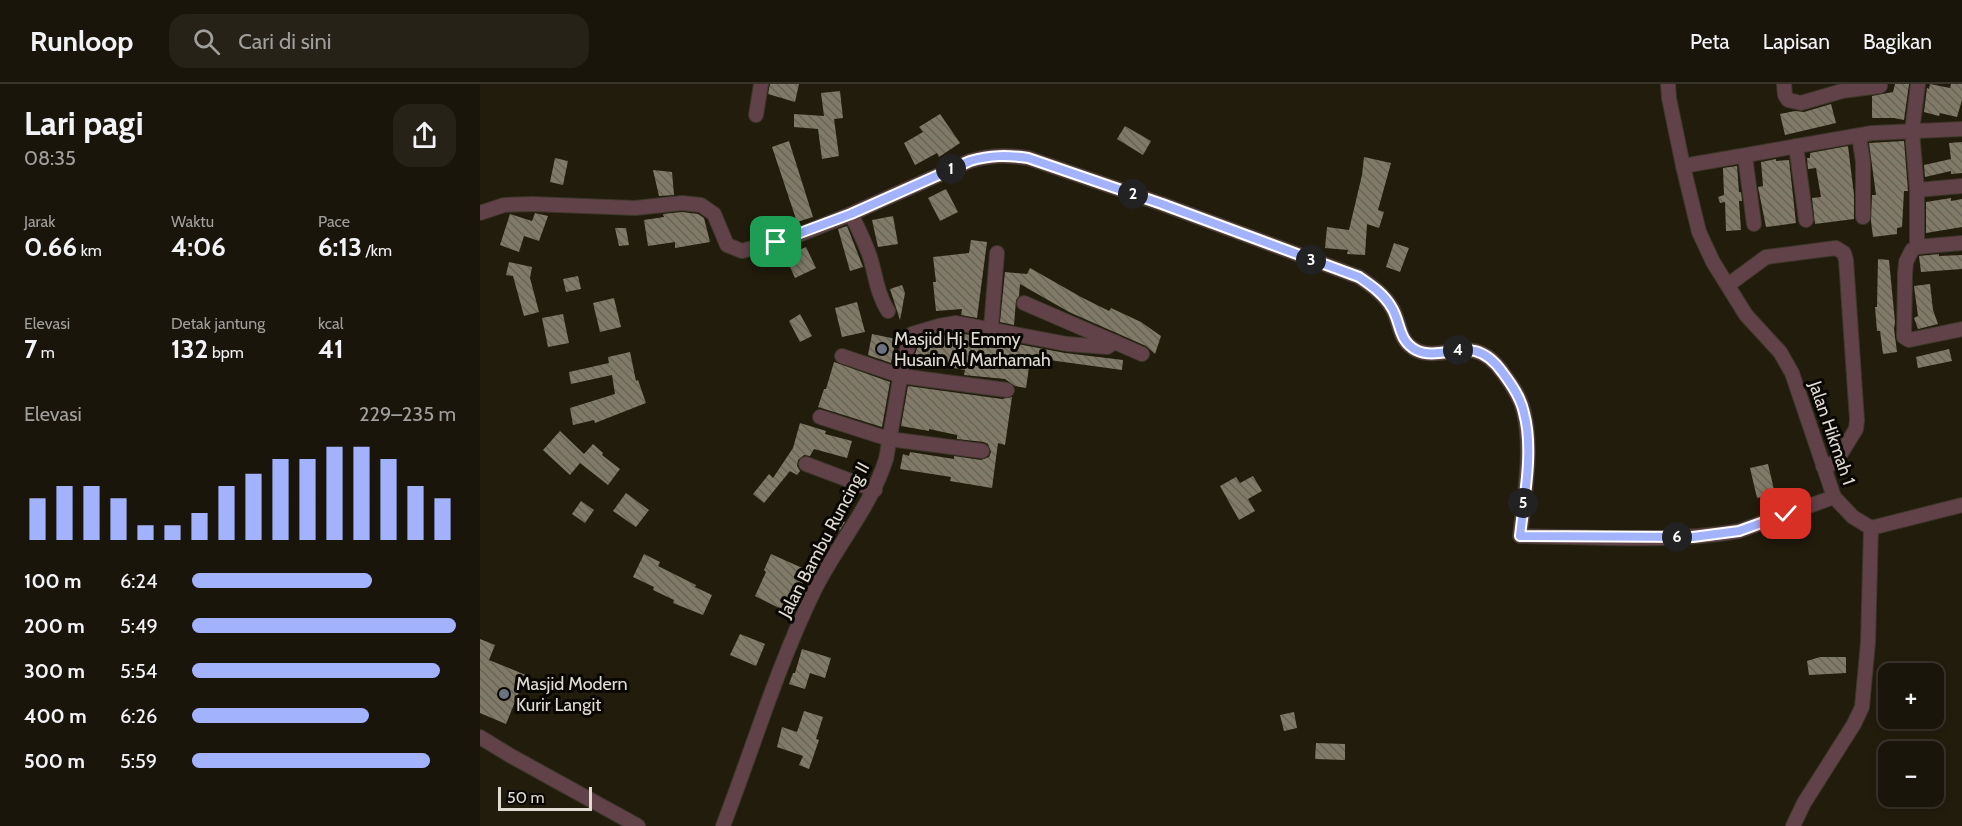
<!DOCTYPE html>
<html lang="id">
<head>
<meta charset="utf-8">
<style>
	body { margin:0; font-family:Cabin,sans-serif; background:#272218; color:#f1f3f6; height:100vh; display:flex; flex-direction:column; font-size:22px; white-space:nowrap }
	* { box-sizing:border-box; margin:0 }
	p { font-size:20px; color:#9f9f9c }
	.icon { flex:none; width:33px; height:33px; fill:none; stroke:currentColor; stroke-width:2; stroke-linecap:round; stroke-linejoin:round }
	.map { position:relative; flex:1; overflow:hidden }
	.drawer { display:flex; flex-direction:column; background:#1a150a; width:480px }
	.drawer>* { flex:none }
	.controls { position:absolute; left:1398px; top:579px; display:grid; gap:12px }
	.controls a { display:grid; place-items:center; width:66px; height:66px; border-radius:12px; background:#1a150a; box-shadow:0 3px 9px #0003,0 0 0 2px #38342b; font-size:30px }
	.scale { position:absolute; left:18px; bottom:15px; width:94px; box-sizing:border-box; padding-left:6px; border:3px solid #e0dcd2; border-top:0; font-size:16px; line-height:21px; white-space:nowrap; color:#e0dcd2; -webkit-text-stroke:4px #090703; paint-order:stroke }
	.pin { position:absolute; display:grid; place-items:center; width:51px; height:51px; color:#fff; margin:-26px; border-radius:12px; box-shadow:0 3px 9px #0006 }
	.km { position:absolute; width:30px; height:30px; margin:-15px; border-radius:50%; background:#222; color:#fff; font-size:16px; line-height:30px; text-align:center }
	.round { display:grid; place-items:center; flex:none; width:63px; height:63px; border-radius:18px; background:#272218 }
	.headline { display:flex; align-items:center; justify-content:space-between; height:102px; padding:0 24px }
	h1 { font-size:33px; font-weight:800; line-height:45px }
	.figures { display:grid; grid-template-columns:repeat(3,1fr); gap:9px; height:102px; padding:6px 24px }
	.figures div { display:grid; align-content:center }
	.figures b { font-size:26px; font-weight:800 }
	.figures small { font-size:16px; font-weight:400 }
	.figures p { font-size:16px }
	.chart { height:168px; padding:12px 24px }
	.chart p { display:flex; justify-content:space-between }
	.chart svg { width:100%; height:108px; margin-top:6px; stroke:#a3b2fd; stroke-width:6 }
	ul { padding:0 24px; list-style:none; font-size:20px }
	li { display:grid; grid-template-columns:96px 72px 1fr; align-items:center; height:45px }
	li i { height:15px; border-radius:8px; background:#a3b2fd }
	header { display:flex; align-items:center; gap:36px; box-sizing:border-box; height:84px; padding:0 30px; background:#1a150a; border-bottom:2px solid #38342b }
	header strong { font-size:28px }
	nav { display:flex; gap:33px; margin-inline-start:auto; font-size:21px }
	.search { width:420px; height:54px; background:#272218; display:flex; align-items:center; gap:15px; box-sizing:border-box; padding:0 21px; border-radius:18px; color:#9f9f9c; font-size:22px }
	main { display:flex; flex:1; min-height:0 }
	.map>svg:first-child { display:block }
	.building { fill:url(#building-back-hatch) }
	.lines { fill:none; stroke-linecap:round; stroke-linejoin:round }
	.minor-casing { stroke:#3d3729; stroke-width:16 }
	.minor { stroke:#604248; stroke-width:14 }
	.route-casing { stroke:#fff; stroke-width:12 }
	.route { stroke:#a3b2fd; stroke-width:8 }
	.worship-dot { fill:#6b7280; stroke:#090703; stroke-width:2 }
	.labels { text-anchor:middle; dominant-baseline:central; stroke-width:6; stroke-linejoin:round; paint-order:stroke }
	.poi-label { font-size:18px; fill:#e0dcd2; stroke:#090703; text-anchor:start }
	.street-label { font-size:18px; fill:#e0dcd2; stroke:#090703 }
</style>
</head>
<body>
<header>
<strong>Runloop</strong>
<div class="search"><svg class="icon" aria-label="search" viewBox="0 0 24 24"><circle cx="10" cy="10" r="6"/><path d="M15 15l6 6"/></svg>Cari di sini</div>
<nav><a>Peta</a><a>Lapisan</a><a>Bagikan</a></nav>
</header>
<main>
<section class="drawer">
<div class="headline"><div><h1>Lari pagi</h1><p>08:35</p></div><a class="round"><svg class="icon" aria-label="share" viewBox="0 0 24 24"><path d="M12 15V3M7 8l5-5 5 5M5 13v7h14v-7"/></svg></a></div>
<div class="figures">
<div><p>Jarak</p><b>0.66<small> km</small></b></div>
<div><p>Waktu</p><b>4:06</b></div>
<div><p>Pace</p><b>6:13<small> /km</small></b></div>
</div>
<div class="figures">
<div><p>Elevasi</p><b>7<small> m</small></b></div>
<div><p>Detak jantung</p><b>132<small> bpm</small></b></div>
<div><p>kcal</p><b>41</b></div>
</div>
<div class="chart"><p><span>Elevasi</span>229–235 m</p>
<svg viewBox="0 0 160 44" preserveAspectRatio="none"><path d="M5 44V27M15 44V22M25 44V22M35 44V27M45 44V38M55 44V38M65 44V33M75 44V22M85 44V17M95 44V11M105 44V11M115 44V6M125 44V6M135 44V11M145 44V22M155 44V27"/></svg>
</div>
<ul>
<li><b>100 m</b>6:24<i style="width:68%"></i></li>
<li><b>200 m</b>5:49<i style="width:100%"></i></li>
<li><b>300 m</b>5:54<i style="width:94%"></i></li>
<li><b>400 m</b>6:26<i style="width:67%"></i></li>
<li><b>500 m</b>5:59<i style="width:90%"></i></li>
</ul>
</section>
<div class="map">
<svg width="1482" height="742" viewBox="0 0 1482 742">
	<defs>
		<pattern id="building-back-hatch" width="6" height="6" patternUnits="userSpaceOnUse" patternTransform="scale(1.5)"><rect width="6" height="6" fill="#817a68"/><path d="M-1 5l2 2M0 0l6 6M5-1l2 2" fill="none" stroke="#686458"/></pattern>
	</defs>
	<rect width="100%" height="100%" fill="#221c0d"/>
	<g class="building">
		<path d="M290,0H319L315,18L288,10Z"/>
		<path d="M1415,0H1429L1424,36L1414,34H1392V12L1413,8Z"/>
		<path d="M1450,0L1470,4L1471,0H1482V16L1477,33L1460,29L1459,32L1444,28L1447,4L1449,5Z"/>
		<path d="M360,7L363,34L354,35L359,72L342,75L338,45L314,43V30L344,32L341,9Z"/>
		<path d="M1351,20L1356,39L1305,51L1300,30L1315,27L1324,28Z"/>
		<path d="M460,30L480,59L459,73L457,69L435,81L424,59L443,48L439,43Z"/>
		<path d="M645,42L671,57L663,71L637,55Z"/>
		<path d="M309,57L333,133L317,138L292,63Z"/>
		<path d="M1424,57L1428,107H1424L1422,143L1417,144V150L1393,153L1391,137L1392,111H1396L1389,59Z"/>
		<path d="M1482,58V89L1471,90V87L1445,93L1444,81L1471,75L1469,59Z"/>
		<path d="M1368,62L1374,111V135L1335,140L1332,114L1341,113L1336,84L1328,85L1327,74H1330V69Z"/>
		<path d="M884,73L911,79L898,126L904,128L899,144L887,140L885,171L867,170L868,166L845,164L847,143L869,146L882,91Z"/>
		<path d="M75,74L88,77L83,101L70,98Z"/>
		<path d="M1296,75V77L1309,76L1316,139L1286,143L1278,103L1283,102L1281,78Z"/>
		<path d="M1257,82L1259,108H1261L1262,117H1259L1261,146L1246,147L1245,118L1240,119L1238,113L1244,111L1243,84Z"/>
		<path d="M173,86L192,88L194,111L179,112Z"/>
		<path d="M466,105L478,128L460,137L448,114Z"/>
		<path d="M1471,114V117L1482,115V143L1446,149V118Z"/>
		<path d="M202,128L218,130L224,134L230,158L195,164V158L168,162L164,136L184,133L183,130Z"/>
		<path d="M55,129L68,132L59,157L44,152L39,168L20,161L30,130L52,137Z"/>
		<path d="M413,132L418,160L398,163L392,136Z"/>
		<path d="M367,142L383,183L370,187L358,145Z"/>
		<path d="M135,144H146L149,161L139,162Z"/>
		<path d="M491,156L507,158L497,234L481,231L482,225L456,227L453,198H456L453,173L489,169Z"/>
		<path d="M914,159L929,164L920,188L906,183Z"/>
		<path d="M326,163L336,184L315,194L305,172Z"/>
		<path d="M1459,170V172L1482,171V185L1441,188L1439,172Z"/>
		<path d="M1398,175L1409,176L1415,238L1414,245L1417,268L1403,270L1400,247H1397L1395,223H1397Z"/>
		<path d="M29,178L52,183L50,194L59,228L44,232L33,192L26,191Z"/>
		<path d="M550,184L601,213L629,227L631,224L661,238L681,252L675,270L666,262L589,228L540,200L539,212L536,216L534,241L520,238L525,188L547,190Z"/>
		<path d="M98,192L101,205L86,208L83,195Z"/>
		<path d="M1450,200L1453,226L1458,240L1438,245L1434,234L1438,232L1434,202Z"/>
		<path d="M422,201L425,209L420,236L410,205Z"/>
		<path d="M134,214L141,243L120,248L113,219Z"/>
		<path d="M377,218L385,248L362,253L355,224Z"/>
		<path d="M83,230L89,259L68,263L62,234Z"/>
		<path d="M320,230L332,252L320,258L309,237Z"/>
		<path d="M471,249L479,251V249L585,269L643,276L642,286L569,276L568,278L550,276L546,304L535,302L525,295L484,291L485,286L433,277L438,261L462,263L465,250Z"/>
		<path d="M392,250L416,255L411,279L388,271Z"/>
		<path d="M1469,265L1472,277L1438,284L1436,273Z"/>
		<path d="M150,268L156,297L158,296L166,319L115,339L114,336L93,341L90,324L135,310L132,291L91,300L89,288L129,279L128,273Z"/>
		<path d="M354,278L410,298L402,343L338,323L344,305H346Z"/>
		<path d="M428,302L522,315L532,313L525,361L518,359L512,404L470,397L471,393L420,385L423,370L429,372L430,368L474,375V372L501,376L509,373L511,368L508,360L504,358L477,355V351L449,345V347L421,342Z"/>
		<path d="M320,339L346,347L345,350L372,357L367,374L334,365L330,372L324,371L318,376L317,382L320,387L317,391L310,387L284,419L273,410L289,390L293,394L313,364Z"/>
		<path d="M80,347L104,370L113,360L123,369L122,371L140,385L128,401L100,379L90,391L63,366Z"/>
		<path d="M1288,380L1295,410L1277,414L1270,384Z"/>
		<path d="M773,392L782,407L768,415L775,427L759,436L740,402L756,393L760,399Z"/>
		<path d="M146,409L169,426L156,443L133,427Z"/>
		<path d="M101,417L114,426L105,439L92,430Z"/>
		<path d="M350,431L365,438L358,449L344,442Z"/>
		<path d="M164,470L180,478L178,482L216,501L215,503L232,511L223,531L193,519L194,516L173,506L174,503L153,493Z"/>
		<path d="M291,470L329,487L321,504L317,502L305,527L275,512L286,488L284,486Z"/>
		<path d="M260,550L285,560L276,582L250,571Z"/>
		<path d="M0,555L15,561L9,576L46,591L26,640L0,629Z"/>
		<path d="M322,565L351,574L345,594L330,589L325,605L309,600L313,589H315Z"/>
		<path d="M1340,573H1366V589L1329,591L1327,577Z"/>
		<path d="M324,627L343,633L336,655L339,656L329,685L319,681L323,672L297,663L302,643L317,648Z"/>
		<path d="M814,628L817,644L804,647L800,631Z"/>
		<path d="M836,659L865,660V676L835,675Z"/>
	</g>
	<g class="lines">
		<defs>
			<g id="minor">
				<path d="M1188,0L1189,14L1203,82L1219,148L1233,178L1266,231L1300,268L1312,289L1354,413L1373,433L1391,444L1388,558L1382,623L1374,640L1324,719L1313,742"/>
				<path d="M1304,0L1305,11L1308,16L1321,19L1362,7L1400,2"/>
				<path d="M1438,0L1432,47L1437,106V163L1432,166L1426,178L1425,190L1424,253L1429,256L1482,245"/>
				<path d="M276,31L281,0"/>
				<path d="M1379,52L1383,78V133"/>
				<path d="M1316,62L1326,136"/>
				<path d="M1265,72L1274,140"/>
				<path d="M1203,82L1392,49L1482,45"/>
				<path d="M1437,106L1482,102"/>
				<path d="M0,129L24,121L52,120L155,124L202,119L221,121L234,130L247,161L262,167L321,150L371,130L490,77C511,71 527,71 548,74L682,120L879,193C892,202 904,210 912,224C921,239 918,257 936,266C953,275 977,263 995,267C1007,270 1016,279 1023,289C1032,301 1041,314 1044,329C1053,366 1044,414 1040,452C1111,453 1190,459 1259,447L1354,413"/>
				<path d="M371,130C378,144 385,158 390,173C396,192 397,210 408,227"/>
				<path d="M1437,163L1482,159"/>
				<path d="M1248,201L1286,173L1356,164L1364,169L1366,176L1377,336L1376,345L1355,379L1343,382"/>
				<path d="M544,219L662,270"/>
				<path d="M511,244L517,169"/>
				<path d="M362,272L421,292L527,306"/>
				<path d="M340,333L409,355L502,367"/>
				<path d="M326,380L395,406"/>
				<path d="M1391,444L1482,421"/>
				<path d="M0,653L31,672L158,742"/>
				<path d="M243,742C273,664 297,583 334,507C356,462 391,423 406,375L423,278L432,250L459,242L476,239L587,260L627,263L635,258"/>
			</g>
		</defs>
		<use href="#minor" class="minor-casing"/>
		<use href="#minor" class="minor"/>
	</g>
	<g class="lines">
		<defs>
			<path id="route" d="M296,158L371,130L490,77C511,71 527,71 548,74L682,120L879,193C892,202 904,210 912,224C921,239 918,256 936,266C953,275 977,263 995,267C1007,270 1016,279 1023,289C1032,301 1041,314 1044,329C1054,366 1044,414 1040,452L1213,453L1259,447L1306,430"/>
		</defs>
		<use href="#route" class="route-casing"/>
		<use href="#route" class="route"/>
	</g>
	<g class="worship-dot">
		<circle cx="402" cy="265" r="6"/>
		<circle cx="24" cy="610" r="6"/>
	</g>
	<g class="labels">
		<g class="poi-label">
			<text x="414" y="255">Masjid Hj. Emmy<tspan x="414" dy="21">Husain Al Marhamah</tspan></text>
			<text x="36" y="600">Masjid Modern<tspan x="36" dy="21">Kurir Langit</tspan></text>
		</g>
		<g class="street-label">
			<text transform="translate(1352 349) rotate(71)">Jalan Hikmah 1</text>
			<text transform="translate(344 456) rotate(-62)">Jalan Bambu Runcing II</text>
		</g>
	</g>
</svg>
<div class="controls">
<a>+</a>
<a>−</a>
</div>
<div class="scale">50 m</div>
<div class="pin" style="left:296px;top:158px;background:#1e9e55"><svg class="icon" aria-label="arrive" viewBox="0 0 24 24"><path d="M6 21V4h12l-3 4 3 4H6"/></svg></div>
<div class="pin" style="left:1306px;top:430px;background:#d93025"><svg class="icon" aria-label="check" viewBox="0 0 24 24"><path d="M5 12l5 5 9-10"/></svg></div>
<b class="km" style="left:471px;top:85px">1</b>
<b class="km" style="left:653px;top:110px">2</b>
<b class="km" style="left:831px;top:176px">3</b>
<b class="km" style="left:978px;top:266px">4</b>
<b class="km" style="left:1043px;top:419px">5</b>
<b class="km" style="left:1197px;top:453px">6</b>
</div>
</main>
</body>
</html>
